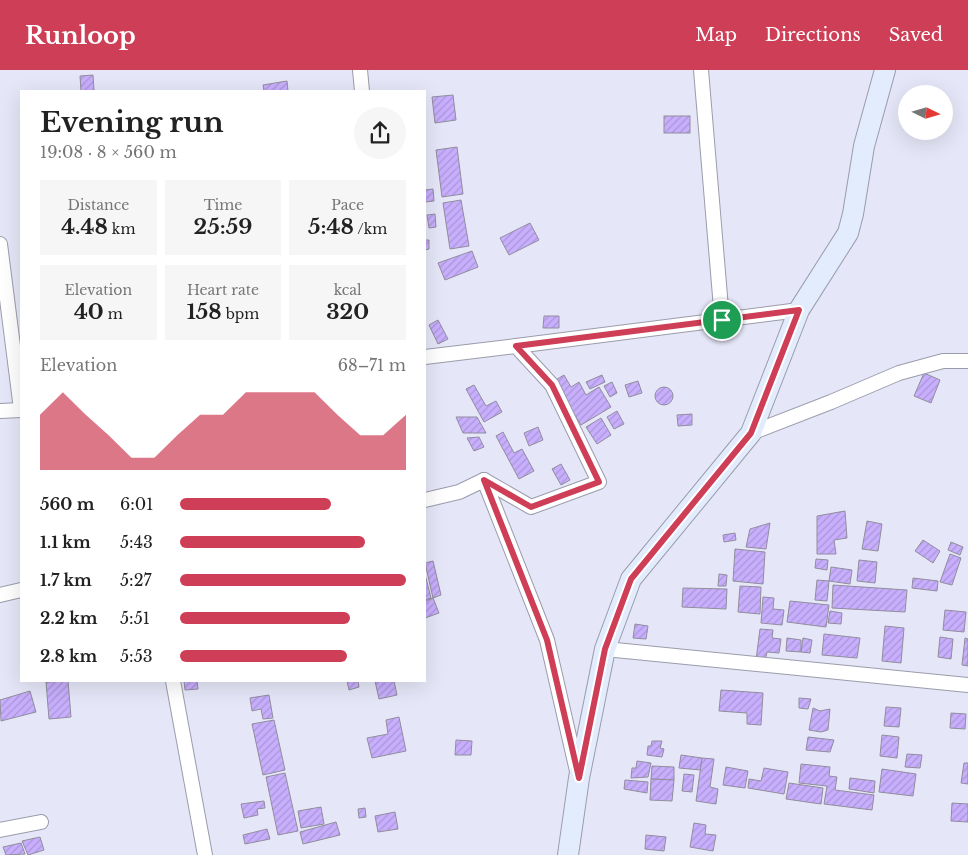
<!DOCTYPE html>
<html lang="en">
<head>
<meta charset="utf-8">
<style>
	body { margin:0; font-family:"Libre Baskerville",serif; background:#f6f6f6; color:#222; height:100vh; display:flex; flex-direction:column; font-size:19px; white-space:nowrap }
	* { box-sizing:border-box; margin:0 }
	p { font-size:16px; color:#767676 }
	.icon { flex:none; width:28px; height:28px; fill:none; stroke:currentColor; stroke-width:2; stroke-linecap:round; stroke-linejoin:round }
	.map { position:relative; flex:1; overflow:hidden }
	.details { position:absolute; left:20px; top:20px; width:406px; height:592px; display:flex; flex-direction:column; background:#fff; border-radius:0px; box-shadow:0 5px 20px #0002 }
	.details>* { flex:none }
	.needle { width:32px; rotate:95deg }
	.fabs { position:absolute; left:898px; top:15px; display:grid; gap:10px }
	.fabs a { display:grid; place-items:center; width:55px; height:55px; border-radius:50%; background:#fff; box-shadow:0 5px 20px #0002; font-size:25px }
	.pin { position:absolute; display:grid; place-items:center; width:42px; height:42px; color:#fff; margin:-21px; border:2px solid #fff; border-radius:50%; box-shadow:0 1px 5px #0007 }
	.round { display:grid; place-items:center; flex:none; width:52px; height:52px; border-radius:26px; background:#f6f6f6 }
	.summary { display:flex; align-items:center; justify-content:space-between; height:85px; padding:0 20px }
	h1 { font-size:28px; font-weight:700; line-height:38px }
	.metrics { display:grid; grid-template-columns:repeat(3,1fr); gap:8px; height:85px; padding:5px 20px }
	.metrics div { display:grid; align-content:center; border-radius:0px; background:#f6f6f6; text-align:center }
	.metrics b { font-size:21px; font-weight:700 }
	.metrics small { font-size:14px; font-weight:400 }
	.metrics p { font-size:14px }
	.chart { height:140px; padding:10px 20px }
	.chart p { display:flex; justify-content:space-between }
	.chart svg { width:100%; height:90px; margin-top:5px; fill:#ce3e57; opacity:.7 }
	ul { padding:0 20px; list-style:none; font-size:16px }
	li { display:grid; grid-template-columns:80px 60px 1fr; align-items:center; height:38px }
	li i { height:12px; border-radius:6px; background:#ce3e57 }
	header { display:flex; align-items:center; gap:30px; box-sizing:border-box; height:70px; padding:0 25px; background:#ce3e57; color:#fff }
	header strong { font-size:24px }
	nav { display:flex; gap:28px; margin-inline-start:auto; font-size:18px }
	.map>svg:first-child { display:block }
	.building { fill:url(#building-hatch); stroke:#918d9c }
	.lines { fill:none; stroke-linecap:round; stroke-linejoin:round }
	.minor-casing { stroke:#9a9cab; stroke-width:16 }
	.secondary-casing { stroke:#9a9cab; stroke-width:22 }
	.minor { stroke:#fff; stroke-width:14 }
	.secondary { stroke:#e3ecfc; stroke-width:20 }
	.route-casing { stroke:#fff; stroke-width:10 }
	.route { stroke:#ce3e57; stroke-width:6 }
</style>
</head>
<body>
<header>
<strong>Runloop</strong>
<nav><a>Map</a><a>Directions</a><a>Saved</a></nav>
</header>
<div class="map">
<svg width="968" height="785" viewBox="0 0 968 785">
	<defs>
		<pattern id="building-hatch" width="6" height="6" patternUnits="userSpaceOnUse" patternTransform="scale(1.25)"><rect width="6" height="6" fill="#c8affd"/><path d="M-1 1l2-2M0 6l6-6M5 7l2-2" fill="none" stroke="#aa95d8"/></pattern>
	</defs>
	<rect width="100%" height="100%" fill="#e5e7f8"/>
	<g class="building">
		<path d="M93,5L94,21H81L80,6Z"/>
		<path d="M287,11L288,21H264L263,15Z"/>
		<path d="M453,25L456,50L435,53L432,27Z"/>
		<rect x="664" y="46" width="26" height="17"/>
		<path d="M457,77L463,124L442,127L436,80Z"/>
		<path d="M433,119L434,131L425,132V120Z"/>
		<path d="M461,130L469,176L450,179L443,133Z"/>
		<path d="M435,144L436,157L429,158L427,145Z"/>
		<path d="M530,153L539,170L509,185L500,168Z"/>
		<path d="M425,170H429V179L425,180Z"/>
		<path d="M472,181L478,197L445,210L438,193Z"/>
		<path d="M544,246H559V258H543Z"/>
		<path d="M438,250L448,269L438,274L429,255Z"/>
		<path d="M924,303L940,310L931,333L914,326Z"/>
		<path d="M564,305L571,317L579,312L586,325L599,317L611,337L581,355L554,311Z"/>
		<path d="M602,305L605,312L590,319L586,312Z"/>
		<path d="M638,311L642,323L629,327L625,315Z"/>
		<path d="M612,312L617,323L610,327L604,316Z"/>
		<path d="M474,315L486,336L496,331L502,342L484,352L466,319Z"/>
		<circle cx="664" cy="326" r="9"/>
		<path d="M617,341L624,354L614,359L607,347Z"/>
		<path d="M692,344V355L678,356L677,345Z"/>
		<path d="M456,347H477L486,363H463Z"/>
		<path d="M601,348L611,365L597,374L586,357Z"/>
		<path d="M538,357L543,370L529,376L524,363Z"/>
		<path d="M503,362L514,383L522,379L534,401L519,409L496,366Z"/>
		<path d="M479,367L484,377L474,381L467,368Z"/>
		<path d="M561,394L570,410L561,415L552,399Z"/>
		<path d="M845,441L847,468L834,470L836,484H817V446Z"/>
		<path d="M867,451L882,454L878,481L862,479Z"/>
		<path d="M770,453L766,479L746,477L750,459Z"/>
		<path d="M735,463L736,470L724,472L723,465Z"/>
		<path d="M923,470L940,481L933,493L915,481Z"/>
		<path d="M951,472L963,477L960,485L948,480Z"/>
		<path d="M735,479L765,482L763,514L733,511Z"/>
		<path d="M950,484L961,488L952,515L940,512Z"/>
		<path d="M816,489L828,490L827,500L815,498Z"/>
		<path d="M859,490L877,492L875,513L857,511Z"/>
		<path d="M433,491L441,525L433,528L425,493Z"/>
		<path d="M831,497L852,500L850,514L829,511Z"/>
		<path d="M425,504L431,528L425,530Z"/>
		<path d="M719,504L727,505L726,516H718Z"/>
		<path d="M913,508L938,511L937,521L912,518Z"/>
		<path d="M817,510L829,511L827,531L815,530Z"/>
		<path d="M833,515L907,520L905,542L832,538Z"/>
		<path d="M740,516L761,517L760,544L738,542Z"/>
		<path d="M683,518L727,519L726,539L682,537Z"/>
		<path d="M763,527L774,528L773,539L784,540L782,555L761,553Z"/>
		<path d="M433,528L439,543L425,548V531Z"/>
		<path d="M790,531L829,535L826,557L787,552Z"/>
		<path d="M945,540L966,542L964,562L943,560Z"/>
		<path d="M830,541L842,543L841,554L828,553Z"/>
		<path d="M635,554L648,556L646,569L633,568Z"/>
		<path d="M885,556L904,558L901,593L882,591Z"/>
		<path d="M760,559L773,560L772,568L781,569L779,583L767,582L765,591L756,590Z"/>
		<path d="M824,564L860,568L857,588L822,585Z"/>
		<path d="M940,567L953,569L951,589L938,587Z"/>
		<path d="M787,568L801,570V582L786,581Z"/>
		<path d="M803,568L812,570L810,583L801,582Z"/>
		<path d="M965,568L968,569V596L962,595Z"/>
		<path d="M68,611L71,647L49,649L46,612Z"/>
		<path d="M184,611H197L198,619L185,620Z"/>
		<path d="M347,611H358L359,617L349,620Z"/>
		<path d="M375,611H394L397,625L379,629Z"/>
		<path d="M721,620L763,623L761,655L747,654V643L719,641Z"/>
		<path d="M30,621L36,642L1,651L0,630Z"/>
		<path d="M269,625L273,648L263,649L261,639L252,641L250,628Z"/>
		<path d="M799,628L811,629L808,639L799,638Z"/>
		<path d="M886,637L901,638L899,657L884,656Z"/>
		<path d="M813,638L820,641L830,639L828,660L821,662L809,660Z"/>
		<path d="M951,643L966,644L965,659L950,658Z"/>
		<path d="M399,647L406,681L372,688L367,668L388,664L386,650Z"/>
		<path d="M274,650L285,700L263,705L252,654Z"/>
		<path d="M882,665L899,667L897,688L880,686Z"/>
		<path d="M808,667L834,670L830,682L806,680Z"/>
		<path d="M456,670L472,671L471,685H455Z"/>
		<path d="M652,671H662L660,678L664,679L662,687L647,685L648,676H651Z"/>
		<path d="M907,684L922,685L920,698L905,697Z"/>
		<path d="M681,685L702,688L701,700L679,698Z"/>
		<path d="M702,688L714,689L710,717L718,719L716,734L696,731Z"/>
		<path d="M637,691L651,693L648,707L631,708L632,698H636Z"/>
		<path d="M964,693H968V714L961,713Z"/>
		<path d="M801,694L830,697L829,706L837,707L835,720L874,725L872,740L824,734L827,716L799,713Z"/>
		<path d="M652,696L674,697V710L651,709Z"/>
		<path d="M726,697L748,701L745,718L723,715Z"/>
		<path d="M764,698L788,702L784,724L748,718L749,709L761,711Z"/>
		<path d="M882,699L916,704L913,726L879,722Z"/>
		<path d="M285,703L298,761L278,765L266,707Z"/>
		<path d="M684,704L694,705L692,722L682,721Z"/>
		<path d="M850,708L875,711L874,723L849,719Z"/>
		<path d="M651,709L674,710L672,731L650,730Z"/>
		<path d="M625,710L648,712L647,723L624,719Z"/>
		<path d="M789,713L823,718L821,734L786,729Z"/>
		<path d="M264,731L265,738L257,739L258,745L244,748L241,734Z"/>
		<path d="M952,733L968,734V752L951,751Z"/>
		<path d="M321,737L324,754L301,758L298,741Z"/>
		<path d="M365,738L366,747L359,748L358,739Z"/>
		<path d="M395,742L398,759L378,762L375,746Z"/>
		<path d="M336,752L340,765L303,774L300,762Z"/>
		<path d="M694,753L706,755L705,764L716,765L713,781L690,777Z"/>
		<path d="M267,759L270,769L245,774L243,765Z"/>
		<path d="M646,765L666,767L664,781L645,779Z"/>
		<path d="M40,767L44,780L28,785L22,771Z"/>
		<path d="M21,773L25,784L6,785L3,777Z"/>
	</g>
	<g class="lines">
		<defs>
			<g id="minor">
				<path d="M360,0L362,21"/>
				<path d="M701,0L722,250"/>
				<path d="M0,174L21,339"/>
				<path d="M516,276L799,240"/>
				<path d="M425,287L516,276L552,315L599,412L531,437L484,410"/>
				<path d="M0,341L21,340"/>
				<path d="M751,363L831,332L899,303L943,291H968"/>
				<path d="M484,410L547,570L577,701"/>
				<path d="M425,430L459,422L484,410"/>
				<path d="M0,525L21,520"/>
				<path d="M605,579L968,615"/>
				<path d="M173,611L205,785"/>
				<path d="M0,760L41,752"/>
			</g>
			<path id="secondary" d="M568,785L579,708L605,579L631,509L751,363L799,240L848,163L853,144L864,76L885,0"/>
		</defs>
		<use href="#minor" class="minor-casing"/>
		<use href="#secondary" class="secondary-casing"/>
		<use href="#minor" class="minor"/>
		<use href="#secondary" class="secondary"/>
	</g>
	<g class="lines">
		<defs>
			<path id="route" d="M799,240L751,363L631,509L605,579L579,708L547,570L484,410L531,437L599,412L552,315L516,276Z"/>
		</defs>
		<use href="#route" class="route-casing"/>
		<use href="#route" class="route"/>
	</g>
</svg>
<div class="fabs">
<a><svg class="needle" viewBox="-14 -14 28 28"><path d="M0-13l5 13h-10z" fill="#e53935"/><path d="M0 13l5-13h-10z" fill="#767676"/></svg></a>
</div>
<div class="pin" style="left:722px;top:250px;background:#1e9e55"><svg class="icon" aria-label="arrive" viewBox="0 0 24 24"><path d="M6 21V4h12l-3 4 3 4H6"/></svg></div>
<section class="details">
<div class="summary"><div><h1>Evening run</h1><p>19:08 · 8 × 560 m</p></div><a class="round"><svg class="icon" aria-label="share" viewBox="0 0 24 24"><path d="M12 15V3M7 8l5-5 5 5M5 13v7h14v-7"/></svg></a></div>
<div class="metrics">
<div><p>Distance</p><b>4.48<small> km</small></b></div>
<div><p>Time</p><b>25:59</b></div>
<div><p>Pace</p><b>5:48<small> /km</small></b></div>
</div>
<div class="metrics">
<div><p>Elevation</p><b>40<small> m</small></b></div>
<div><p>Heart rate</p><b>158<small> bpm</small></b></div>
<div><p>kcal</p><b>320</b></div>
</div>
<div class="chart"><p><span>Elevation</span>68–71 m</p>
<svg viewBox="0 0 160 44" preserveAspectRatio="none"><path d="M0 44V17L10 6L20 17L30 27L40 38L50 38L60 27L70 17L80 17L90 6L100 6L110 6L120 6L130 17L140 27L150 27L160 17V44z"/></svg>
</div>
<ul>
<li><b>560 m</b>6:01<i style="width:67%"></i></li>
<li><b>1.1 km</b>5:43<i style="width:82%"></i></li>
<li><b>1.7 km</b>5:27<i style="width:100%"></i></li>
<li><b>2.2 km</b>5:51<i style="width:75%"></i></li>
<li><b>2.8 km</b>5:53<i style="width:74%"></i></li>
</ul>
</section>
</div>
</body>
</html>
